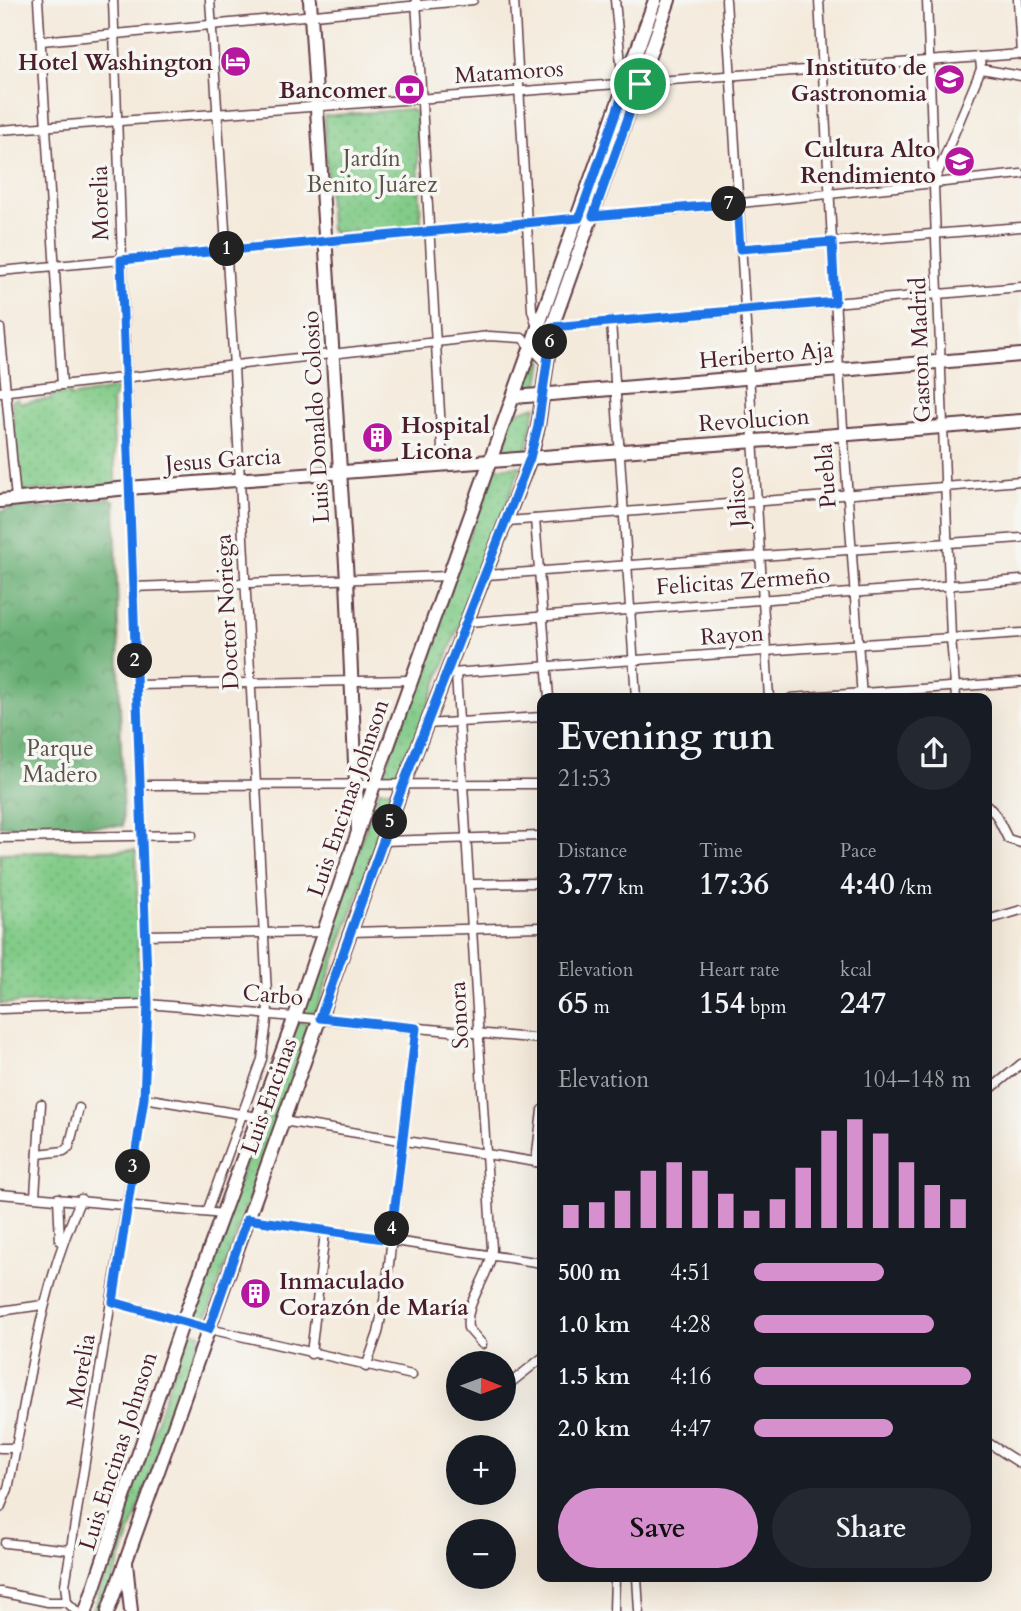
<!DOCTYPE html>
<html lang="en">
<head>
<meta charset="utf-8">
<style>
	body { margin:0; font-family:Cardo,serif; background:#242831; color:#f1f3f6; height:100vh; display:flex; flex-direction:column; font-size:26px; white-space:nowrap }
	* { box-sizing:border-box; margin:0 }
	p { font-size:23px; color:#9ea1a6 }
	.icon { flex:none; width:38px; height:38px; fill:none; stroke:currentColor; stroke-width:2; stroke-linecap:round; stroke-linejoin:round }
	.map { position:relative; flex:1; overflow:hidden }
	.sheet { position:absolute; left:537px; top:693px; width:455px; height:889px; display:flex; flex-direction:column; background:#171b24; border-radius:14px; box-shadow:0 7px 28px #0002 }
	.sheet>* { flex:none }
	.needle { width:46px; rotate:91deg }
	.controls { position:absolute; left:446px; top:1351px; display:grid; gap:14px }
	.controls a { display:grid; place-items:center; width:70px; height:70px; border-radius:50%; background:#171b24; box-shadow:0 7px 28px #0002; font-size:35px }
	.pin { position:absolute; display:grid; place-items:center; width:60px; height:60px; color:#fff; margin:-30px; border:4px solid #fff; border-radius:50%; box-shadow:0 2px 7px #0007 }
	.km { position:absolute; width:35px; height:35px; margin:-18px; border-radius:50%; background:#222; color:#fff; font-size:19px; line-height:35px; text-align:center }
	.round { display:grid; place-items:center; flex:none; width:74px; height:74px; border-radius:37px; background:#242831 }
	.summary { display:flex; align-items:center; justify-content:space-between; height:119px; padding:0 21px }
	h1 { font-size:38px; font-weight:600; line-height:52px }
	.stats { display:grid; grid-template-columns:repeat(3,1fr); gap:10px; height:119px; padding:7px 21px }
	.stats div { display:grid; align-content:center }
	.stats b { font-size:30px; font-weight:600 }
	.stats small { font-size:19px; font-weight:400 }
	.stats p { font-size:19px }
	.chart { height:196px; padding:14px 21px }
	.chart p { display:flex; justify-content:space-between }
	.chart svg { width:100%; height:126px; margin-top:7px; stroke:#d690ce; stroke-width:6 }
	.button { display:flex; gap:14px; margin-top:auto; padding:14px 21px }
	.button a { flex:1; height:80px; border-radius:42px; background:#d690ce; color:#111; font-size:28px; font-weight:600; line-height:80px; text-align:center }
	.button a+a { background:#242831; color:#f1f3f6 }
	ul { padding:0 21px; list-style:none; font-size:23px }
	li { display:grid; grid-template-columns:112px 84px 1fr; align-items:center; height:52px }
	li i { height:18px; border-radius:9px; background:#d690ce }
	.map>svg:first-child { display:block }
	.forest { fill:url(#forest-crowns); stroke:#5a6750; stroke-width:2 }
	.park { fill:url(#park-dots); stroke:#66755a; stroke-width:2 }
	.lines { fill:none; stroke-linecap:round; stroke-linejoin:round }
	.street-casing { stroke:#643d45; stroke-width:11 }
	.secondary-casing { stroke:#643d45; stroke-width:16 }
	.primary-casing { stroke:#643d45; stroke-width:16 }
	.street { stroke:#fff; stroke-width:8 }
	.secondary { stroke:#fff; stroke-width:12 }
	.primary { stroke:#fff; stroke-width:12 }
	.route-casing { stroke:#fff; stroke-width:14 }
	.route { stroke:#1a73e8; stroke-width:9 }
	.labels { text-anchor:middle; dominant-baseline:central; stroke-width:7; stroke-linejoin:round; paint-order:stroke }
	.poi-label { font-size:23px; font-weight:bold; fill:#4a1f2b; stroke:#f6f6f2; text-anchor:end }
	.street-label { font-size:23px; fill:#4a1f2b; stroke:#f6f6f2 }
	.park-label { font-size:23px; fill:#5b5347; stroke:#f6f6f2 }
</style>
</head>
<body>
<div class="map">
<svg width="1021" height="1611" viewBox="0 0 1021 1611">
	<defs>
		<pattern id="forest-crowns" width="20" height="18" patternUnits="userSpaceOnUse" patternTransform="scale(1.75)"><rect width="20" height="18" fill="#69af74"/><path d="M2 6a3 3 0 1 1 6 0M12 15a3 3 0 1 1 6 0" fill="none" stroke="#588e5f"/></pattern>
		<pattern id="park-dots" width="8" height="8" patternUnits="userSpaceOnUse" patternTransform="scale(1.75)"><rect width="8" height="8" fill="#82cb88"/><path d="M2 2h.1M6 6h.1" fill="none" stroke="#72ae76" stroke-width="1.8" stroke-linecap="round"/></pattern>
	</defs>
	<rect width="100%" height="100%" fill="#f6f6f2"/>
	<filter id="ink" filterUnits="userSpaceOnUse"><feTurbulence type="fractalNoise" baseFrequency=".0143" numOctaves="2"/><feDisplacementMap in="SourceGraphic" scale="14" xChannelSelector="R" yChannelSelector="G"/><feConvolveMatrix kernelMatrix="1 2 1 2 8 2 1 2 1" color-interpolation-filters="sRGB"/></filter>
	<filter id="wash" filterUnits="userSpaceOnUse"><feTurbulence type="fractalNoise" baseFrequency=".00686" numOctaves="4" result="noise"/><feDisplacementMap in="SourceGraphic" scale="28" xChannelSelector="R" yChannelSelector="G"/><feGaussianBlur stdDeviation="1.57" result="paint"/><feColorMatrix in="noise" values="0 0 0 0 0 0 0 0 0 0 0 0 0 0 0 0 0 1.4 0 .05"/><feComposite in="paint" operator="in"/></filter>
	<g filter="url(#wash)">
		<rect width="100%" height="100%" fill="#f4eadb"/>
		<path class="forest" d="M109,498L115,501L123,826H0V512L12,507L46,508Z"/>
		<g class="park">
			<path d="M410,109L416,113L421,223L418,227L334,233L330,229L324,116Z"/>
			<path d="M546,338L538,391L520,395L537,339Z"/>
			<path d="M118,388L112,401L115,479L119,484L18,492L20,464L15,461L12,400L18,399L20,403L50,399L52,395L70,393V397Z"/>
			<path d="M536,406L526,454H504L500,447L511,414Z"/>
			<path d="M521,466L399,780H381L493,468Z"/>
			<path d="M379,790H396L314,1017L299,1014Z"/>
			<path d="M136,850L140,998L0,1004V853Z"/>
			<path d="M296,1021L312,1024L205,1322L190,1317Z"/>
			<path d="M187,1330L201,1334L102,1611H93Z"/>
		</g>
	</g>
	<g filter="url(#ink)">
		<g class="lines">
			<defs>
				<g id="street">
					<path d="M38,0L62,385"/>
					<path d="M416,0L443,465"/>
					<path d="M514,0L532,310L537,327"/>
					<path d="M615,0L623,85"/>
					<path d="M726,0L769,698"/>
					<path d="M819,0L839,370L862,698"/>
					<path d="M927,0L951,638L956,698"/>
					<path d="M1018,0L1021,55"/>
					<path d="M42,41L473,0"/>
					<path d="M981,69L1021,76"/>
					<path d="M0,130L1021,54"/>
					<path d="M934,182L981,69L980,58"/>
					<path d="M740,249L1021,227"/>
					<path d="M0,271L722,205L1021,174"/>
					<path d="M611,321L636,698"/>
					<path d="M552,327L1021,287"/>
					<path d="M0,328L16,499"/>
					<path d="M0,392L489,336L522,338L547,364"/>
					<path d="M535,519L549,698"/>
					<path d="M508,521L1021,481"/>
					<path d="M487,575L1021,538"/>
					<path d="M132,587L449,576"/>
					<path d="M469,622L1021,580"/>
					<path d="M451,673L1021,633"/>
					<path d="M456,673L492,1249C491,1276 464,1302 468,1328L482,1344"/>
					<path d="M136,685L412,680"/>
					<path d="M791,698L1021,682"/>
					<path d="M426,724L542,717"/>
					<path d="M140,785L542,784"/>
					<path d="M987,805L996,815L1008,839L1021,843"/>
					<path d="M0,838L192,835"/>
					<path d="M383,841L542,836"/>
					<path d="M470,884L542,883"/>
					<path d="M987,920L1021,910"/>
					<path d="M350,932L542,927"/>
					<path d="M145,935L323,932"/>
					<path d="M0,1009L148,1004L542,1039"/>
					<path d="M987,1092L1021,1064"/>
					<path d="M144,1098L258,1117"/>
					<path d="M283,1121L542,1163"/>
					<path d="M38,1154L64,1151L69,1147L79,1108"/>
					<path d="M536,1162L542,1110"/>
					<path d="M0,1194L224,1214"/>
					<path d="M35,1196L41,1104"/>
					<path d="M58,1198L60,1241"/>
					<path d="M207,1212L262,1059L268,1013L234,367L210,0"/>
					<path d="M247,1219L542,1263"/>
					<path d="M113,1302L209,1329L412,1375"/>
					<path d="M0,1311L43,1305"/>
					<path d="M311,1354L325,1232"/>
					<path d="M366,1367L378,1333L386,1290L416,1028"/>
					<path d="M513,1381L542,1358"/>
					<path d="M987,1442L1021,1464"/>
					<path d="M0,1448H16"/>
					<path d="M0,1508L8,1489C28,1391 39,1291 81,1199"/>
					<path d="M5,1543L70,1550"/>
					<path d="M637,1577L639,1611"/>
					<path d="M0,1592L48,1602H67"/>
					<path d="M76,1611L67,1602L65,1585L144,1098L148,1004L113,0"/>
					<path d="M614,1611L615,1577"/>
				</g>
				<g id="secondary">
					<path d="M310,0L347,580L358,831"/>
					<path d="M0,501L128,488L491,461"/>
					<path d="M126,1563L131,1611"/>
				</g>
				<g id="primary">
					<path d="M514,397L1021,355"/>
					<path d="M491,461L1021,421"/>
					<path d="M86,1611L183,1321L292,1025L374,785L655,0"/>
					<path d="M108,1611L403,785L530,459L538,427L552,327L669,0"/>
				</g>
			</defs>
			<use href="#street" class="street-casing"/>
			<use href="#secondary" class="secondary-casing"/>
			<use href="#primary" class="primary-casing"/>
			<use href="#street" class="street"/>
			<use href="#secondary" class="secondary"/>
			<use href="#primary" class="primary"/>
		</g>
	</g>
	<g class="lines" filter="url(#ink)">
		<defs>
			<path id="route" d="M640,84L593,216L737,203L740,249L832,242L835,302L552,327L538,426L530,458L403,785L320,1018L416,1028L391,1240L247,1219L209,1329L113,1302L144,1098L148,1004L121,260L579,218L626,85Z"/>
		</defs>
		<use href="#route" class="route-casing"/>
		<use href="#route" class="route"/>
	</g>
	<defs>
		<symbol id="hotel-disc" viewBox="-11 -11 22 22"><circle r="9.5" fill="#b5179e" stroke="#f6f6f2"/><path d="M-6-4.5h1.5V1H6V5H4.5V3h-9V5H-6ZM-4 0a1.8 1.8 0 1 1 3.6 0ZM.5 0V-2.5h3Q6-2.5 6 0Z" fill="#fff"/></symbol>
		<symbol id="university-disc" viewBox="-11 -11 22 22"><circle r="9.5" fill="#b5179e" stroke="#f6f6f2"/><path d="M0-5L7-2L0 1L-7-2ZM-4 1L0 2.5L4 1V4Q0 6-4 4Z" fill="#fff"/></symbol>
		<symbol id="bank-disc" viewBox="-11 -11 22 22"><circle r="9.5" fill="#b5179e" stroke="#f6f6f2"/><path d="M-6-4H6V4H-6ZM0-2.3a2.3 2.3 0 1 0 0 4.6a2.3 2.3 0 1 0 0-4.6Z" fill="#fff"/></symbol>
		<symbol id="building-disc" viewBox="-11 -11 22 22"><circle r="9.5" fill="#b5179e" stroke="#f6f6f2"/><path d="M-4-6H4V6H1V3H-1V6H-4ZM-2.5-4.3h1.7v1.8h-1.7ZM.8-4.3h1.7v1.8H.8ZM-2.5-1h1.7V.8h-1.7ZM.8-1h1.7V.8H.8Z" fill="#fff"/></symbol>
	</defs>
	<g fill-rule="evenodd">
		<use href="#hotel-disc" x="218" y="44" width="35" height="35"/>
		<use href="#university-disc" x="932" y="62" width="35" height="35"/>
		<use href="#bank-disc" x="392" y="72" width="35" height="35"/>
		<use href="#university-disc" x="942" y="144" width="35" height="35"/>
		<use href="#building-disc" x="360" y="420" width="35" height="35"/>
		<use href="#building-disc" x="238" y="1276" width="35" height="35"/>
	</g>
	<g class="labels">
		<g class="poi-label">
			<text x="213" y="62">Hotel Washington</text>
			<text x="927" y="67">Instituto de<tspan x="927" dy="26">Gastronomia</tspan></text>
			<text x="387" y="90">Bancomer</text>
			<text x="936" y="149">Cultura Alto<tspan x="936" dy="26">Rendimiento</tspan></text>
			<text x="401" y="425" text-anchor="start">Hospital<tspan x="401" dy="26">Licona</tspan></text>
			<text x="279" y="1281" text-anchor="start">Inmaculado<tspan x="279" dy="26">Corazón de María</tspan></text>
		</g>
		<g class="street-label">
			<text transform="translate(509 72) rotate(-4)">Matamoros</text>
			<text transform="translate(100 203) rotate(-91)">Morelia</text>
			<text transform="translate(920 350) rotate(-92)">Gaston Madrid</text>
			<text transform="translate(766 355) rotate(-5)">Heriberto Aja</text>
			<text transform="translate(316 417) rotate(-93)">Luis Donaldo Colosio</text>
			<text transform="translate(754 420) rotate(-4)">Revolucion</text>
			<text transform="translate(223 460) rotate(-4)">Jesus Garcia</text>
			<text transform="translate(826 476) rotate(-94)">Puebla</text>
			<text transform="translate(737 497) rotate(-94)">Jalisco</text>
			<text transform="translate(743 581) rotate(-4)">Felicitas Zermeño</text>
			<text transform="translate(227 612) rotate(-93)">Doctor Noriega</text>
			<text transform="translate(732 635) rotate(-4)">Rayon</text>
			<text transform="translate(348 798) rotate(-71)">Luis Encinas Johnson</text>
			<text transform="translate(273 995) rotate(5)">Carbo</text>
			<text transform="translate(459 1015) rotate(-93)">Sonora</text>
			<text transform="translate(269 1096) rotate(-70)">Luis Encinas</text>
			<text transform="translate(81 1371) rotate(-80)">Morelia</text>
			<text transform="translate(118 1451) rotate(-72)">Luis Encinas Johnson</text>
		</g>
		<g class="park-label">
			<text x="372" y="158">Jardín<tspan x="372" dy="26">Benito Juárez</tspan></text>
			<text x="60" y="748">Parque<tspan x="60" dy="26">Madero</tspan></text>
		</g>
	</g>
</svg>
<div class="controls">
<a><svg class="needle" viewBox="-14 -14 28 28"><path d="M0-13l5 13h-10z" fill="#e53935"/><path d="M0 13l5-13h-10z" fill="#9ea1a6"/></svg></a>
<a>+</a>
<a>−</a>
</div>
<div class="pin" style="left:640px;top:84px;background:#1e9e55"><svg class="icon" aria-label="arrive" viewBox="0 0 24 24"><path d="M6 21V4h12l-3 4 3 4H6"/></svg></div>
<b class="km" style="left:227px;top:249px">1</b>
<b class="km" style="left:135px;top:661px">2</b>
<b class="km" style="left:133px;top:1167px">3</b>
<b class="km" style="left:392px;top:1229px">4</b>
<b class="km" style="left:390px;top:822px">5</b>
<b class="km" style="left:550px;top:342px">6</b>
<b class="km" style="left:729px;top:204px">7</b>
<section class="sheet">
<div class="summary"><div><h1>Evening run</h1><p>21:53</p></div><a class="round"><svg class="icon" aria-label="share" viewBox="0 0 24 24"><path d="M12 15V3M7 8l5-5 5 5M5 13v7h14v-7"/></svg></a></div>
<div class="stats">
<div><p>Distance</p><b>3.77<small> km</small></b></div>
<div><p>Time</p><b>17:36</b></div>
<div><p>Pace</p><b>4:40<small> /km</small></b></div>
</div>
<div class="stats">
<div><p>Elevation</p><b>65<small> m</small></b></div>
<div><p>Heart rate</p><b>154<small> bpm</small></b></div>
<div><p>kcal</p><b>247</b></div>
</div>
<div class="chart"><p><span>Elevation</span>104–148 m</p>
<svg viewBox="0 0 160 44" preserveAspectRatio="none"><path d="M5 44V36M15 44V35M25 44V31M35 44V24M45 44V21M55 44V24M65 44V32M75 44V38M85 44V34M95 44V23M105 44V10M115 44V6M125 44V11M135 44V21M145 44V29M155 44V34"/></svg>
</div>
<ul>
<li><b>500 m</b>4:51<i style="width:60%"></i></li>
<li><b>1.0 km</b>4:28<i style="width:83%"></i></li>
<li><b>1.5 km</b>4:16<i style="width:100%"></i></li>
<li><b>2.0 km</b>4:47<i style="width:64%"></i></li>
</ul>
<div class="button"><a>Save</a><a>Share</a></div>
</section>
</div>
</body>
</html>
